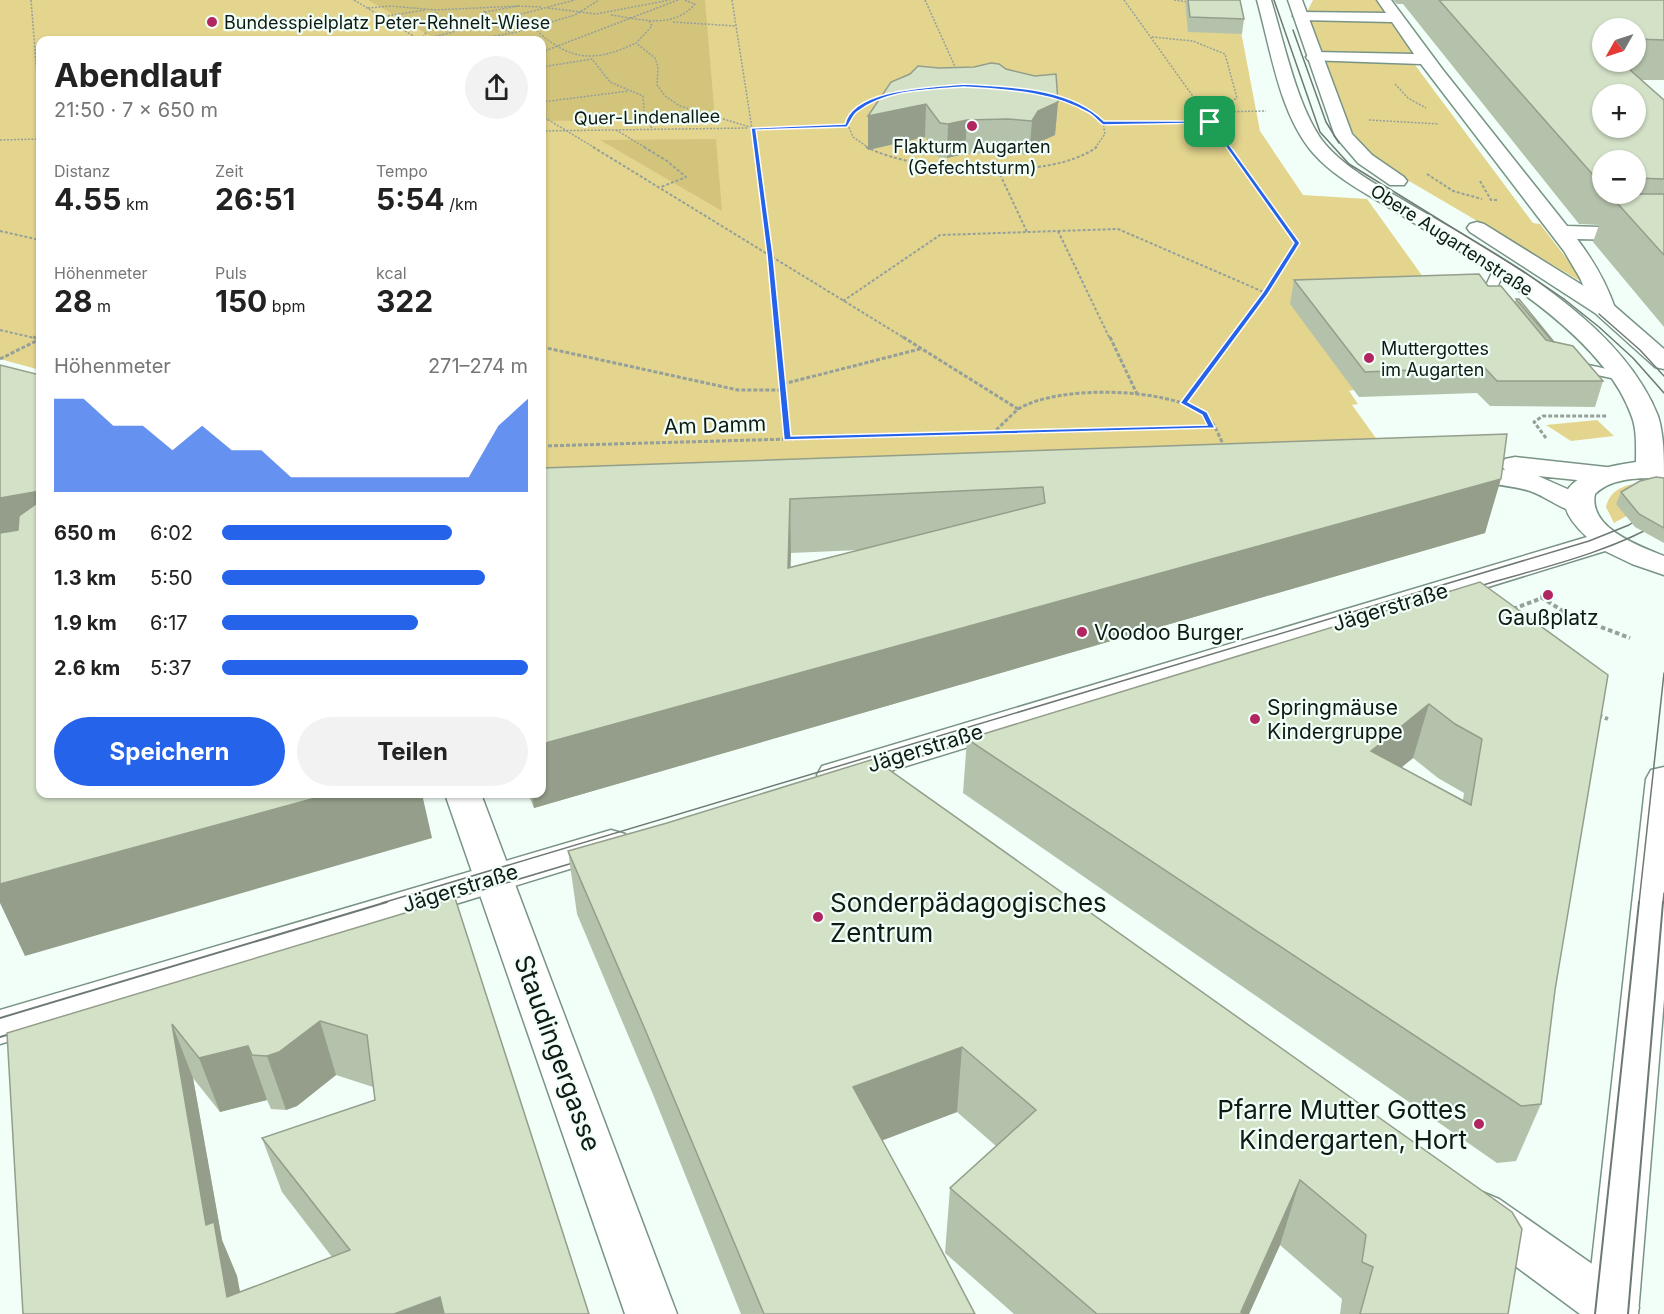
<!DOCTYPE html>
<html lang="de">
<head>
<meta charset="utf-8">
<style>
	body { margin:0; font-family:Inter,sans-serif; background:#f2f2f2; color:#222; height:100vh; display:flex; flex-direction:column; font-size:22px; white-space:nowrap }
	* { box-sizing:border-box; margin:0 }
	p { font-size:20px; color:#767676 }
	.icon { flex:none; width:33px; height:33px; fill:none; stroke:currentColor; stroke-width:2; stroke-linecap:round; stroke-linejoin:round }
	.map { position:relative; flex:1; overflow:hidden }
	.drawer { position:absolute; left:36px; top:36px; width:510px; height:762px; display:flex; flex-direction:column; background:#fff; border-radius:12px; box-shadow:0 2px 4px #0004 }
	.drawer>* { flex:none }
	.needle { width:39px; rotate:231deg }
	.tools { position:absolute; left:1592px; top:18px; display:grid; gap:12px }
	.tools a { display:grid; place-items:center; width:54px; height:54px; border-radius:50%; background:#fff; box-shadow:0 2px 4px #0004; font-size:30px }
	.pin { position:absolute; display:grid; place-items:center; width:51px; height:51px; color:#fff; margin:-26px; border-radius:12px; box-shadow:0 3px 9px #0006 }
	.round { display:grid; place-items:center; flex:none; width:63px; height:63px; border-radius:32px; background:#f2f2f2 }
	.head { display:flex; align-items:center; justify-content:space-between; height:102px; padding:0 18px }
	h1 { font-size:33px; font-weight:700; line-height:45px }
	.figures { display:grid; grid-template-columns:repeat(3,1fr); gap:9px; height:102px; padding:6px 18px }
	.figures div { display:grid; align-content:center }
	.figures b { font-size:30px; font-weight:700 }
	.figures small { font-size:16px; font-weight:400 }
	.figures p { font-size:16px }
	.chart { height:168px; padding:12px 18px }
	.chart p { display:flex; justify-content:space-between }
	.chart svg { width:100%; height:108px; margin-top:6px; fill:#2563eb; opacity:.7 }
	.button { display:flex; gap:12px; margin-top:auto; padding:12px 18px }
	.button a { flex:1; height:69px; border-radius:36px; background:#2563eb; color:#fff; font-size:24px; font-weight:700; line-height:69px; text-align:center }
	.button a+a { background:#f2f2f2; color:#222 }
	ul { padding:0 18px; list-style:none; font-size:20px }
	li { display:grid; grid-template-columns:96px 72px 1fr; align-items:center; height:45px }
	li i { height:15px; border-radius:8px; background:#2563eb }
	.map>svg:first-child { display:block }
	.green { fill:#e3d58e }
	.forest { fill:#d3c47c }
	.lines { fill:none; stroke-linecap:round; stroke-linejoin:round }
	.lane-casing { stroke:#789485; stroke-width:3 }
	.street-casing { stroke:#789485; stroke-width:3 }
	.secondary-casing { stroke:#789485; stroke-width:3 }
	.path-far3 { stroke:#95a09b; stroke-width:1.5; stroke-dasharray:2 1.5; stroke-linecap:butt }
	.path-far2 { stroke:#95a09b; stroke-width:2; stroke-dasharray:3 2; stroke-linecap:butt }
	.path-far1 { stroke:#95a09b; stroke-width:3; stroke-dasharray:4 2; stroke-linecap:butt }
	.path { stroke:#95a09b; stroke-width:4; stroke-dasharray:4.5 3; stroke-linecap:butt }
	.lane { fill:#fff; fill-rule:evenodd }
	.street { fill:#fff; fill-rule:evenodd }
	.secondary { fill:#fff; fill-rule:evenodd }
	.tram-far1 { stroke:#6e7974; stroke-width:1.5 }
	.tram { stroke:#6e7974; stroke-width:2 }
	.wall { fill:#b5c2ab; fill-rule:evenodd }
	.shaded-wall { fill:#949e8b }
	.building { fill:#d3e1c7; stroke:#949e8b; stroke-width:1.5; fill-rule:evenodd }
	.route { fill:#2563eb; stroke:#fff; stroke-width:1.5; fill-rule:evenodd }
	.poi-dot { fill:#b12561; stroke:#f2fef8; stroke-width:2 }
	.labels { text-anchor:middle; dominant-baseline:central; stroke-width:4.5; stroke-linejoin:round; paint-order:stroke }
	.far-poi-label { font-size:18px; fill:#0f1a15; stroke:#f2fef8; text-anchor:start }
	.far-street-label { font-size:18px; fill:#0f1a15; stroke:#f2fef8 }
	.street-label { font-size:21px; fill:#0f1a15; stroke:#f2fef8 }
	.poi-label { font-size:21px; fill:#0f1a15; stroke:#f2fef8; text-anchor:start }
	.near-poi-label { font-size:26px; fill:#0f1a15; stroke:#f2fef8; text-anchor:start }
	.near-street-label { font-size:26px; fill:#0f1a15; stroke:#f2fef8 }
</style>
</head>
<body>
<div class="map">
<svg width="1664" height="1314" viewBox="0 0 1664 1314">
	<rect width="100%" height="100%" fill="#f2fef8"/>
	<g class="green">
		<path d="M0,0H1235L1260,131L1303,195L1367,199L1431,288L1354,390L1349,391L1358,404L1352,405L1378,441L542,470V40H40V370L0,359Z"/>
		<path d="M1313,0H1376L1421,65H1415L1533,223L1540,224L1584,281H1580L1392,171L1370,154L1344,121L1308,23V10Z"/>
		<path d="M1597,420L1614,436L1571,441L1546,425Z"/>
		<path d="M1648,482L1630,514L1614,523L1606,507C1611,486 1630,484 1648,482Z"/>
	</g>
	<g class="forest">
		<path d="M368,0H705L715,119L542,121V40H431L436,39Z"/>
		<path d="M716,139L722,211L600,140Z"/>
	</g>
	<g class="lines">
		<defs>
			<g id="lane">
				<path d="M1500,264L1506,268L1495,292L1506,305L1500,309L1496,308L1483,292L1494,268Z"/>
				<path d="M1570,361L1630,374L1632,377L1625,381L1565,368L1563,365L1565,362Z"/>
			</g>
			<g id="street">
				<path d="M1377,0H1391L1443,70L1567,226L1664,229V241L1577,239C1593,260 1606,282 1615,308L1611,313L1603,315L1595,313L1580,278L1564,251L1421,64L1308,60L1306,57L1314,52L1414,54L1392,22L1300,20L1293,16L1300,12L1386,13Z"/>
				<path d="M1515,457L1606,467L1616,469L1620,475L1616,481L1606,483L1538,476L1590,499L1594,505L1590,511C1567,517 1551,498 1530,491C1507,484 1480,483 1456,479L1446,477L1442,471L1446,465L1456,463L1505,470L1501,465L1505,459Z"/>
				<path d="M445,794H481L677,1314H625Z"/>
				<path d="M1482,1192L1499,1199L1631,1291L1639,1308L1636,1314H1580L1465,1229L1458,1214L1465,1199Z"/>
			</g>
			<g id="secondary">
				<path d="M1257,0H1271C1284,42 1298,111 1325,144C1349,172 1387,190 1418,209C1501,257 1621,322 1658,416C1664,435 1664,459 1664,478C1641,478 1612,477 1595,494C1588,528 1639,546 1664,556V575L1632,564L1605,551L848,784L835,787L822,784L817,775L822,766L1587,537C1532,487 1590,468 1636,462C1636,447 1637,431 1632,417C1602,329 1470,259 1395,211C1367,194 1335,178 1313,153C1279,113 1271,50 1257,0Z"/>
				<path d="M1288,0H1302L1352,134L1372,155L1404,177L1407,181L1404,185H1390L1358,163L1335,136Z"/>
				<path d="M1477,222L1484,224L1611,303L1664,349V369L1655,367L1595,313L1470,232L1467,228L1470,224Z"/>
				<path d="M1664,767V999L1638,1314H1586L1646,779L1651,770Z"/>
				<path d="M611,830L625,834L630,843L625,852L0,1044V1010Z"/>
			</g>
		</defs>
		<use href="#lane" class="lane-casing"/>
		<use href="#street" class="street-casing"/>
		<use href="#secondary" class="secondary-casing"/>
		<g class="path-far3">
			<path d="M31,0L40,113"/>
			<path d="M354,0L420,40"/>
			<path d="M732,0L755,148"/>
			<path d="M925,0L957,71"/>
			<path d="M1124,0L1230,148"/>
			<path d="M1174,0L1188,2"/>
			<path d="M518,6L541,7"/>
			<path d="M368,8L391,6L435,10L518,6L485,12"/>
			<path d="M548,8L596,14L670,0"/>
			<path d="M484,11L487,23L513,33L575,15L599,0"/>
			<path d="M611,15C641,19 672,30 695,4L684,0"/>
			<path d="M381,17L425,10"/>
			<path d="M649,21L652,26L636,43L655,58L658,67L657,85L665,96L680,106L753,128L847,125"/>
			<path d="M673,22L736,26"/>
			<path d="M538,27L537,31C572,62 595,62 636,43"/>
			<path d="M1152,37L1193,41L1225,54L1237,98L1221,108L1204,112"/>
			<path d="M421,40L438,14L435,11"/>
			<path d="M422,40L575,0"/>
			<path d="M474,40L511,33"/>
			<path d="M542,52L678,0"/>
			<path d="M542,67L592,59L610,82L643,96L644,111L652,129"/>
			<path d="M1395,84L1408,98L1426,108"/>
			<path d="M542,102L629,91"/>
			<path d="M1213,112L1266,111"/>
			<path d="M542,116L595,148"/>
			<path d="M1369,120L1439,124"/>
			<path d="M1103,123L1210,122"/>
			<path d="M616,130L646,148"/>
			<path d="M542,131L748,128"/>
			<path d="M0,140L40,139"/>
			<path d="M869,148L853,137L848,125C859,69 1077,79 1102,121C1104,124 1104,130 1105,134L1095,148"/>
		</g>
		<g class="path-far2">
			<path d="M593,147L906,339"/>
			<path d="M644,147L667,161L686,177L661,187"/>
			<path d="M755,147L778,339"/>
			<path d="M866,147C917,173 1049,182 1097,147"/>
			<path d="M1228,147L1297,243L1266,293L1232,339"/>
			<path d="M998,170L1027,232"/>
			<path d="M1427,174L1453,191L1482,199"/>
			<path d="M1480,181L1491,200H1497"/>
			<path d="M0,231L40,240"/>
			<path d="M1058,231L1110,339"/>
			<path d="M843,301L940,235L1118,229L1266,293"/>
			<path d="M0,330L39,339"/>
		</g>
		<g class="path-far1">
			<path d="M33,337L40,339"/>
			<path d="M778,337L787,438"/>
			<path d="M903,337L1018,409L994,432"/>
			<path d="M1110,337L1137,394"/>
			<path d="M542,347L738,390H784"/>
			<path d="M0,359L40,339"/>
			<path d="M783,384L920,349"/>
			<path d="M1184,403L1233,337"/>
			<path d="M1018,409C1058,385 1164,387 1203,413C1214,420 1219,437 1225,448"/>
			<path d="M1546,438L1534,422L1543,416H1607"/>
			<path d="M542,446L1213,427"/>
		</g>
		<g class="path">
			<path d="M1541,597L1569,615L1630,638"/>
			<path d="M1513,609L1542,598L1543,594"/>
			<path d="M1598,715L1608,719"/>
		</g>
		<use href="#lane" class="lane"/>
		<use href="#street" class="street"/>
		<use href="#secondary" class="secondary"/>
		<g class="tram-far1">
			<path d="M1274,0L1320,132L1349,164L1526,273L1564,299L1599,327L1633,358L1664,393"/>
			<path d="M1293,30L1326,122L1339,143"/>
			<path d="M1599,314L1640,350L1664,376"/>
			<path d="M1469,589C1532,570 1608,554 1664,520"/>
			<path d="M870,772L981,738"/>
			<path d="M382,903L1589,541L1629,525L1664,500"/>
			<path d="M439,903L586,859"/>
			<path d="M1639,903L1664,673"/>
			<path d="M1663,903L1664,893"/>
		</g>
		<g class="tram">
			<path d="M439,903L443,902"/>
			<path d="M0,1018L387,902"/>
			<path d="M0,1037L23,1030"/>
			<path d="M1595,1314L1639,902"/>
			<path d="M1628,1314L1663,902"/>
		</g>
	</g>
	<g class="wall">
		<path d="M1185,0H1240L1244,19L1242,34L1188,32Z"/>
		<path d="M1393,0H1664V80H1642L1664,100V327L1593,242L1599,225L1579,224L1403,4H1397ZM1602,28H1635V62H1602ZM1602,160H1635V194H1602Z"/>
		<path d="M939,68L1006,69L1058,102L1055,135L1035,144L1029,155L1005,152L965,154L947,158L938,157L925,137L868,150V116Z"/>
		<path d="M1294,280L1488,286L1515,302L1516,299L1554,342L1603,381L1595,407L1490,406L1477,393L1359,397L1290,304Z"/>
		<path d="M1507,434L1485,533L534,808L528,794H542V468ZM859,550L790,567L791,553Z"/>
		<path d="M1664,478V543L1635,527L1616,504L1621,492Z"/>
		<path d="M1608,675L1555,990L1541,1104L1516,1161L1497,1163L963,793L967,739ZM1413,758L1438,778L1464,793L1463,800L1401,767Z"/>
		<path d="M874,759L1508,1314H1340L1342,1299L1280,1245L1249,1314H1014L945,1253L950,1188L996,1146L957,1112L882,1140L975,1314H741L652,1092L577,914L568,851L667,823Z"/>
		<path d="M455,898L589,1314H23L7,1033ZM336,1075L373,1087L375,1100L262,1138L282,1192L332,1257L240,1292L237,1276L222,1240L193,1078L220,1112L267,1100L271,1109L286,1110L297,1106Z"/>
	</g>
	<g class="shaded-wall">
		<path d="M1058,102L1055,135L1035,144L1029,155L1032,121L1038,111Z"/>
		<path d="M926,104L925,137L868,150V116Z"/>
		<path d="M967,120L965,154L947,158L948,124Z"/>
		<path d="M1501,479L1485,533L534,808L532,794H542V744Z"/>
		<path d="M40,491V556L0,564V498Z"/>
		<path d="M790,499L791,553L789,624L788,568Z"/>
		<path d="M1429,704L1413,758L1356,805L1371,751Z"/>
		<path d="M330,794H422L432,838L25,956L0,903V884Z"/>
		<path d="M320,1021L336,1075L297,1106L286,1110L267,1056Z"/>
		<path d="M172,1024L193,1078L222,1240L237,1276L244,1314L227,1297L206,1225Z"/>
		<path d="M248,1046L267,1100L220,1112L199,1058Z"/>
		<path d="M962,1047L957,1112L852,1152L853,1087Z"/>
		<path d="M1300,1180L1280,1245L1249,1314H1241Z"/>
		<path d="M440,1297L445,1314H394Z"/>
	</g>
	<g class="building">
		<path d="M1188,0H1240L1244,19L1190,17Z"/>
		<path d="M1439,0H1664V40L1635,39V28H1602V38H1596L1602,44V62H1621L1664,100V179L1635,178V160H1602V177L1594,176ZM1602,94H1635V128H1602Z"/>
		<path d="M991,63L999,64L1006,69L1035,76L1056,74L1058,102L1038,111L1032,121L1008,119L967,120L948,124L940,123L926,104L868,116L891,82L910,74L918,66L939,68L974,67Z"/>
		<path d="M1609,194H1664V255Z"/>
		<path d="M1479,274L1488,286H1501L1546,340L1573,346L1603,381H1497L1484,367L1365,372L1294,280Z"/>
		<path d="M1516,299H1519L1554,342L1552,341Z"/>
		<path d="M0,365L40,375V491L0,498Z"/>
		<path d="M1507,434L1501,479L542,744V468ZM1043,487L1045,503L788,568L790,499Z"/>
		<path d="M1656,477L1664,478V528L1639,514L1621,492L1640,481Z"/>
		<path d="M40,501V794H330L0,884V533L18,530L19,516Z"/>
		<path d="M1480,582L1608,675L1555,990L1541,1104L1521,1106L967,739ZM1429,704L1455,724L1482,739L1471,805L1371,751Z"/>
		<path d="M874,759L1512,1212L1522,1229L1508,1314H1360L1373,1267L1362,1262L1366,1235L1300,1180L1241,1312L1245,1314H1097L950,1188L1036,1110L962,1047L853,1087L922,1213L975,1314H764L644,1027L568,851L667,823Z"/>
		<path d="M455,898L589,1314H444L440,1297L394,1314H23L7,1033ZM320,1021L367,1035L375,1100L262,1138L350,1250L227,1297L214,1222L206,1225L172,1024L199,1058L248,1046L252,1055L267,1056L279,1052Z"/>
	</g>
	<path class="route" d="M964,84C1010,87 1069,87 1104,121H1212L1300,243L1268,294L1188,402L1207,412L1215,428L784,440L767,255L751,128L845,124C853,88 935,87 964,84ZM964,87C1006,90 1051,91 1089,113C1094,116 1098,121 1103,125L1209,123L1294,243L1263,292L1180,403L1202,415L1207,425L791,436L773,255L756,130L847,127C851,122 852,116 857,112C887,89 929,90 964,87Z"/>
	<g class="poi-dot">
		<circle cx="212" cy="22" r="6"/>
		<circle cx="972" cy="126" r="6"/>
		<circle cx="1369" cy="358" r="6"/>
		<circle cx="1548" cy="595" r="6"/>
		<circle cx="1082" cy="632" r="6"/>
		<circle cx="1255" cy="719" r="6"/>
		<circle cx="818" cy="917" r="6"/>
		<circle cx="1479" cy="1124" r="6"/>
	</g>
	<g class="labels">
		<g class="far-poi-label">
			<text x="224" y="22">Bundesspielplatz Peter-Rehnelt-Wiese</text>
			<text x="972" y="146" text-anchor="middle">Flakturm Augarten<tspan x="972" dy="21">(Gefechtsturm)</tspan></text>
			<text x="1381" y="348">Muttergottes<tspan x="1381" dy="21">im Augarten</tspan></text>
		</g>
		<g class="far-street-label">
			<text transform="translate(647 117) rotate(-1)">Quer-Lindenallee</text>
			<text transform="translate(1452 240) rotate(33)">Obere Augartenstraße</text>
		</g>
		<g class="street-label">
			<text transform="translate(715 425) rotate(-2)">Am Damm</text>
			<text transform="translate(1390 607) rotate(-17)">Jägerstraße</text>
			<text transform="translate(925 748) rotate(-17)">Jägerstraße</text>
			<text transform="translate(460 888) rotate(-17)">Jägerstraße</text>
		</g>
		<g class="poi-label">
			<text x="1548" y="617" text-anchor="middle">Gaußplatz</text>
			<text x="1094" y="632">Voodoo Burger</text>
			<text x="1267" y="707">Springmäuse<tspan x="1267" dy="24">Kindergruppe</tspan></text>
		</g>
		<g class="near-poi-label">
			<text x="830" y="902">Sonderpädagogisches<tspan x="830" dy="30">Zentrum</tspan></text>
			<text x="1467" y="1109" text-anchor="end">Pfarre Mutter Gottes<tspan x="1467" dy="30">Kindergarten, Hort</tspan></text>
		</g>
		<g class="near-street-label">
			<text transform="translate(558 1053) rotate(70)">Staudingergasse</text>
		</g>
	</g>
</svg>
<div class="tools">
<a><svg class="needle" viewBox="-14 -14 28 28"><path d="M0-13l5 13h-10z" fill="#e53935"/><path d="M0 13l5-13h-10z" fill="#767676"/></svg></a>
<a>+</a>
<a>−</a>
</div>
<div class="pin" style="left:1210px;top:122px;background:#1e9e55"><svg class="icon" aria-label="arrive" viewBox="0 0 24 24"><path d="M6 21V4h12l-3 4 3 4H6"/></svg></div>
<section class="drawer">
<div class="head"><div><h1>Abendlauf</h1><p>21:50 · 7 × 650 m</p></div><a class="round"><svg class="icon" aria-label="share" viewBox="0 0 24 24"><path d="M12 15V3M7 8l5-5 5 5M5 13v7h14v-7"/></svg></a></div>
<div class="figures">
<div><p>Distanz</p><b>4.55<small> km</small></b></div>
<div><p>Zeit</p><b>26:51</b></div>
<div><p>Tempo</p><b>5:54<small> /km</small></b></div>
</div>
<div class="figures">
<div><p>Höhenmeter</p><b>28<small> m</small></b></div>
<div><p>Puls</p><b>150<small> bpm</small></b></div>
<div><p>kcal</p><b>322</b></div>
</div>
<div class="chart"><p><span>Höhenmeter</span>271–274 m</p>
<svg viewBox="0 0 160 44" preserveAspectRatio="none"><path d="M0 44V6L10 6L20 17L30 17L40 27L50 17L60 27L70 27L80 38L90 38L100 38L110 38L120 38L130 38L140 38L150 17L160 6V44z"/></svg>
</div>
<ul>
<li><b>650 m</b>6:02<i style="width:75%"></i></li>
<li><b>1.3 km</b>5:50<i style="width:86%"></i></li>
<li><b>1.9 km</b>6:17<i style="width:64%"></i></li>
<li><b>2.6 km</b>5:37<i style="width:100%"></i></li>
</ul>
<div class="button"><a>Speichern</a><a>Teilen</a></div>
</section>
</div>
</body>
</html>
